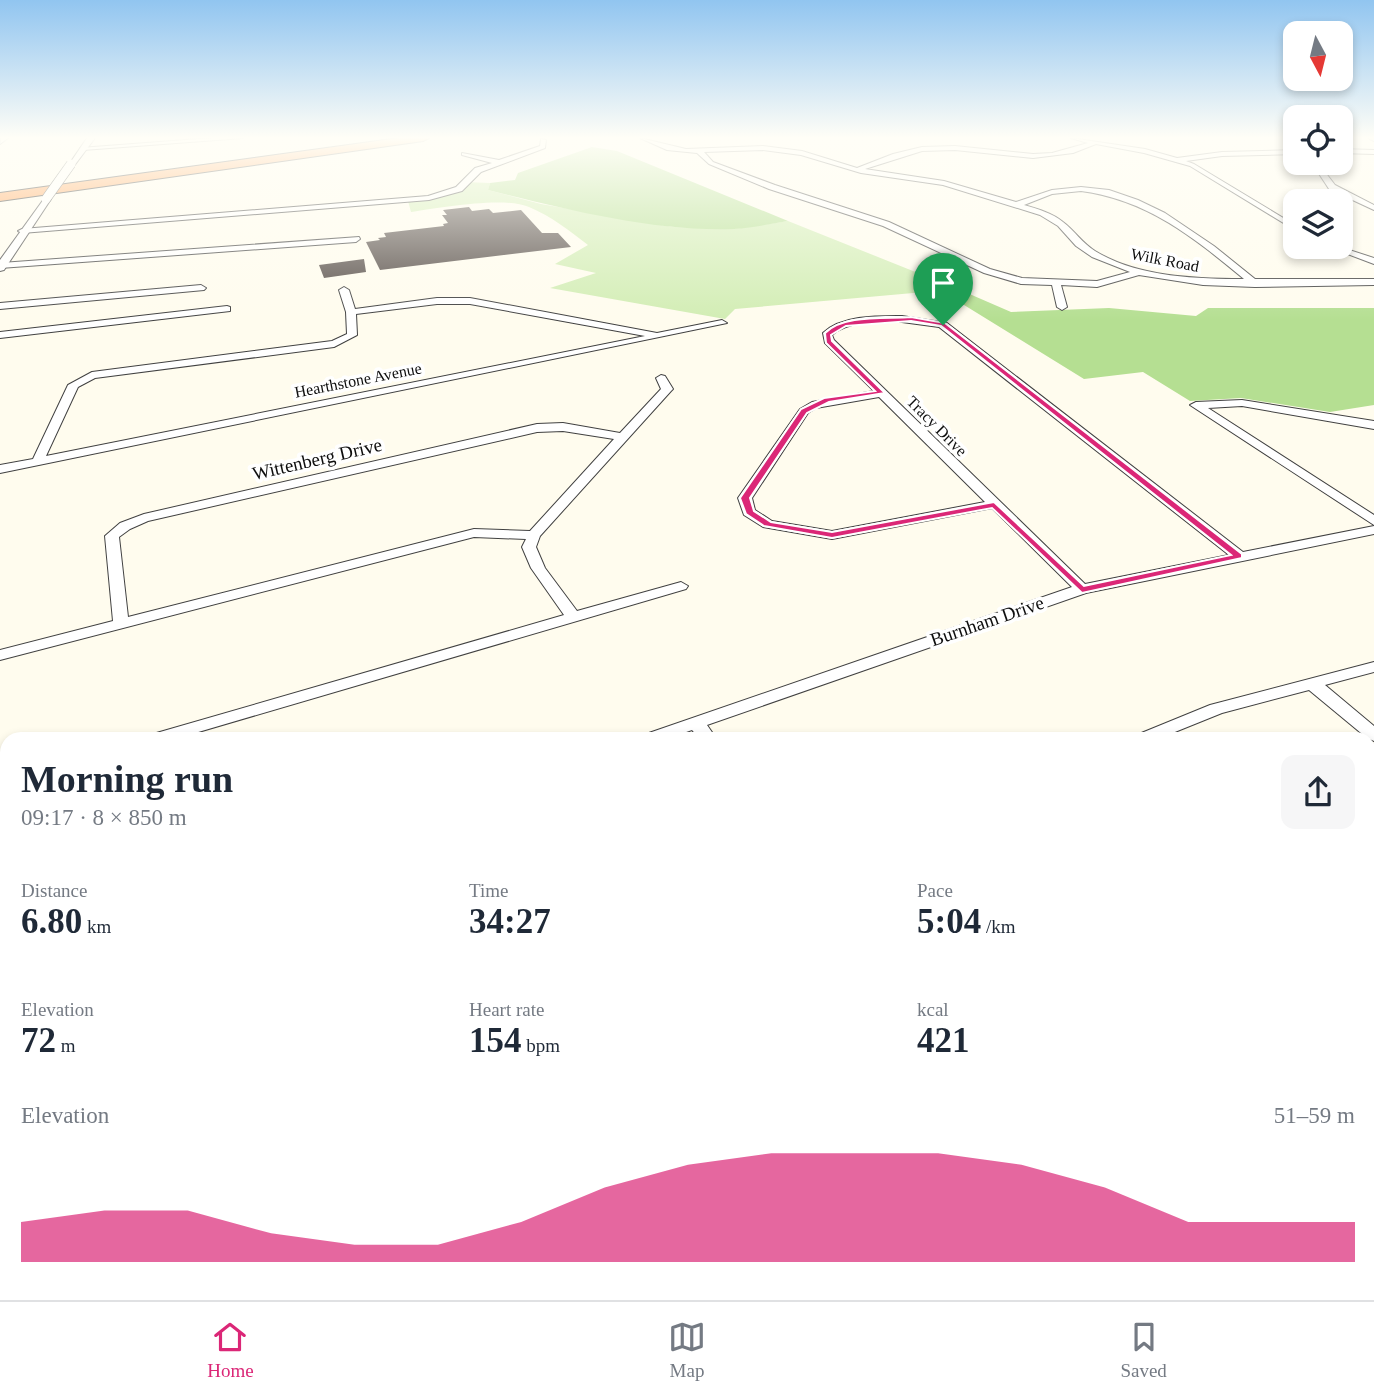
<!DOCTYPE html>
<html lang="en">
<head>
<meta charset="utf-8">
<style>
	body { margin:0; font-family:"Times New Roman",serif; background:#f6f6f7; color:#1f2937; height:100vh; display:flex; flex-direction:column; font-size:26px; white-space:nowrap }
	* { box-sizing:border-box; margin:0 }
	p { font-size:23px; color:#747a83 }
	.icon { flex:none; width:38px; height:38px; fill:none; stroke:currentColor; stroke-width:2; stroke-linecap:round; stroke-linejoin:round }
	.map { position:relative; flex:1; overflow:hidden }
	.details { position:absolute; left:0px; top:732px; width:1376px; height:569px; display:flex; flex-direction:column; background:#fff; border-radius:21px 21px 0 0; box-shadow:0 4px 10px #0003 }
	.details>* { flex:none }
	.needle { width:46px; rotate:173deg }
	.controls { position:absolute; left:1283px; top:21px; display:grid; gap:14px }
	.controls a { display:grid; place-items:center; width:70px; height:70px; border-radius:14px; background:#fff; box-shadow:0 4px 10px #0003; font-size:35px }
	.pin { position:absolute; display:grid; place-items:center; width:60px; height:60px; color:#fff; margin:-72px -30px; border-radius:50% 50% 50% 0; rotate:-45deg; box-shadow:0 0 7px #0007 }
	.pin .icon { rotate:45deg }
	.round { display:grid; place-items:center; flex:none; width:74px; height:74px; border-radius:14px; background:#f6f6f7 }
	.head { display:flex; align-items:center; justify-content:space-between; height:119px; padding:0 21px }
	h1 { font-size:38px; font-weight:600; line-height:52px }
	.metrics { display:grid; grid-template-columns:repeat(3,1fr); gap:10px; height:119px; padding:7px 21px }
	.metrics div { display:grid; align-content:center }
	.metrics b { font-size:35px; font-weight:600 }
	.metrics small { font-size:19px; font-weight:400 }
	.metrics p { font-size:19px }
	.chart { height:196px; padding:14px 21px }
	.chart p { display:flex; justify-content:space-between }
	.chart svg { width:100%; height:126px; margin-top:7px; fill:#db2777; opacity:.7 }
	.menu { display:flex; justify-content:space-around; align-items:center; height:98px; border-top:2px solid #e0e1e3; background:#fff; font-size:19px; color:#747a83 }
	.menu a { display:grid; justify-items:center; gap:4px }
	.menu .active { color:#db2777 }
	.map>svg:first-child { display:block }
	.green { fill:#d2edb4 }
	.forest { fill:#b5df92 }
	.building { fill:#574e49 }
	.lines { fill:none; stroke-linecap:round; stroke-linejoin:round }
	.minor-casing { stroke:#414141; stroke-width:2 }
	.tertiary-casing { stroke:#414141; stroke-width:2 }
	.motorway-casing { stroke:#1f1f1f; stroke-width:2 }
	.minor { fill:#fff; fill-rule:evenodd }
	.tertiary { fill:#fff; fill-rule:evenodd }
	.motorway { fill:#ff9d4c; fill-rule:evenodd }
	.tertiary-bridge-casing { stroke:#414141; stroke-width:10; stroke-linecap:butt }
	.tertiary-bridge { stroke:#fff; stroke-width:9 }
	.route { fill:#db2777; stroke:#fff; stroke-width:2; fill-rule:evenodd }
	.labels { text-anchor:middle; dominant-baseline:central; stroke-width:7; stroke-linejoin:round; paint-order:stroke }
	.far-street-label { font-size:16px; fill:#0e0e0e; stroke:#fff }
	.street-label { font-size:19px; fill:#0e0e0e; stroke:#fff }
</style>
</head>
<body>
<div class="map">
<svg width="1374" height="1300" viewBox="0 0 1374 1300">
	<rect width="100%" height="100%" fill="#fffcee"/>
	<path class="green" d="M464,182L490,183L488,190L541,204L673,227L735,229L788,221L958,289L735,309L725,319L550,288L596,273L555,264L588,245C570,231 551,216 529,207C504,196 438,208 411,212L408,201L450,192Z"/>
	<g class="forest">
		<path d="M592,147L617,151L788,221C770,224 752,228 734,229C655,232 564,209 488,190L490,183L515,180L518,173Z"/>
		<path d="M958,289L1011,312L1109,308L1196,316L1208,308H1374V405L1330,412L1241,398L1190,401L1143,372L1084,379L943,292Z"/>
	</g>
	<g class="building">
		<path d="M469,207L472,211L489,209L493,213L521,210L542,233H558L571,247L380,270L366,242L380,240L378,238L386,237L384,233L444,226L443,224L448,223L442,215H447L443,210Z"/>
		<path d="M364,259L366,272L324,278L319,265Z"/>
	</g>
	<g class="lines">
		<defs>
			<g id="minor">
				<path d="M8,138L0,144L1,138Z"/>
				<path d="M212,138H243L83,150L80,148Z"/>
				<path d="M640,138L686,149L763,146L802,151L857,168L893,154L922,147L955,146L1033,154L1052,153L1088,143L1071,138L1145,149L1177,158L1222,152L1295,150V154L1222,156L1186,161L1194,164L1295,225V230L1190,166L1144,153L1096,144L1073,153L1033,158L955,150L922,151L865,169L944,181L1016,202L1052,190L1081,187L1109,190L1138,200L1165,213L1214,246L1255,279H1374V285L1255,287L1203,285L1139,275L1097,287L1061,285L1067,307L1062,310L1057,307L1052,285L1021,284L984,273L883,226L769,189L709,164L697,153L667,150ZM763,150L801,155L861,173L943,185L1040,215L1058,226L1076,246L1092,257L1130,272L1097,281L1022,278L990,269L889,222L775,185L713,162L704,152ZM1081,191C1148,200 1193,237 1244,279C1196,279 1137,277 1095,251C1082,243 1075,231 1063,222C1052,213 1038,209 1024,205L1052,194Z"/>
				<path d="M1369,138H1374V141L1370,139Z"/>
				<path d="M541,139L546,140L545,148L481,172L462,191L429,200L22,233L18,231L22,229L428,196L456,187L475,168L492,163L462,155V153L499,160L540,146Z"/>
				<path d="M1340,149L1374,150V154L1340,153Z"/>
				<path d="M1312,163H1318L1335,185L1374,205V210L1329,189Z"/>
				<path d="M359,237L360,239L356,242L0,268L1,263Z"/>
				<path d="M1329,247H1340L1374,258V264Z"/>
				<path d="M201,285L206,288L204,290L0,309V303Z"/>
				<path d="M344,287L349,290L355,309L437,298H470L657,333L722,320L727,323L0,473V465L33,459L68,385L92,372L332,341L347,334L346,312L339,290ZM437,304H470L645,336L46,456L78,387L95,378L334,347L357,335L356,314Z"/>
				<path d="M227,306L230,307V311L0,338V332Z"/>
				<path d="M902,316L947,323L1243,552L1374,526V534L1086,593L707,725L716,738H699L692,730L669,738H644L646,734L1072,587L992,508L832,539L763,527L744,515L738,498L800,409L812,402L874,391L825,343L823,333C842,315 878,316 902,316ZM902,322L939,327L1229,555L1085,584L834,340L832,335C848,320 882,322 902,322ZM879,397L985,502L832,531L772,521L755,510L752,498L808,413L816,408Z"/>
				<path d="M661,375L665,376L673,389L671,391L540,536L536,547L545,568L577,611L681,582L688,586L686,589L178,738H150L153,734L564,615L531,568L522,547L526,539L474,537L0,660V650L113,621L105,536L120,523L144,514L537,424L563,423L620,433L661,389L656,378ZM563,431L614,439L530,531L474,529L128,617L119,537L130,529L148,521L537,432Z"/>
				<path d="M1242,400L1374,421V429L1242,406L1208,408L1374,515V525L1190,405L1196,402Z"/>
				<path d="M1374,662V672L1325,685L1374,726V741L1367,738L1309,690L1222,713L1160,738H1136L1139,734L1210,705Z"/>
				<path d="M7,776V790L0,792V778Z"/>
				<path d="M7,955V973L0,975V957Z"/>
				<path d="M1368,955L1374,957V976L1368,974Z"/>
				<path d="M1368,1243L1374,1245V1273L1368,1271Z"/>
				<path d="M350,1293H378L381,1300H353Z"/>
				<path d="M737,1293H765L766,1300H738Z"/>
			</g>
			<g id="tertiary">
				<path d="M87,138H95L74,166H68Z"/>
				<path d="M46,196L51,199L4,270L0,271V260Z"/>
			</g>
			<path id="motorway" d="M399,138H429L423,141L0,201V193Z"/>
		</defs>
		<use href="#minor" class="minor-casing"/>
		<use href="#tertiary" class="tertiary-casing"/>
		<use href="#motorway" class="motorway-casing"/>
		<use href="#minor" class="minor"/>
		<use href="#tertiary" class="tertiary"/>
		<use href="#motorway" class="motorway"/>
		<defs>
			<path id="tertiary-bridge" d="M46,199L71,164"/>
		</defs>
		<use href="#tertiary-bridge" class="tertiary-bridge-casing"/>
		<use href="#tertiary-bridge" class="tertiary-bridge"/>
	</g>
	<linearGradient id="sky" x2="0" y2="1"><stop stop-color="#91c5f0"/><stop offset="0.43" stop-color="#fffef7"/><stop offset="1" stop-color="#fffef7" stop-opacity="0"/></linearGradient>
	<rect width="1374" height="320" fill="url(#sky)"/>
	<path class="route" d="M911,317L945,323L1242,554V558L1082,593L992,508L832,538L764,526L746,514L740,498L801,409L824,398L875,391L826,343L825,333C843,314 886,319 911,317ZM911,321L941,326L1231,555L1084,586L994,502L832,532L771,522L754,511L750,498L807,413L829,402L885,393L832,341L831,335L846,326Z"/>
	<g class="labels">
		<g class="far-street-label">
			<text transform="translate(1165 260) rotate(11)">Wilk Road</text>
			<text transform="translate(358 380) rotate(-11)">Hearthstone Avenue</text>
			<text transform="translate(937 426) rotate(45)">Tracy Drive</text>
		</g>
		<g class="street-label">
			<text transform="translate(317 459) rotate(-13)">Wittenberg Drive</text>
			<text transform="translate(987 621) rotate(-19)">Burnham Drive</text>
		</g>
	</g>
</svg>
<div class="controls">
<a><svg class="needle" viewBox="-14 -14 28 28"><path d="M0-13l5 13h-10z" fill="#e53935"/><path d="M0 13l5-13h-10z" fill="#747a83"/></svg></a>
<a><svg class="icon" aria-label="locate" viewBox="0 0 24 24"><circle cx="12" cy="12" r="6"/><path d="M12 2v4M12 18v4M2 12h4M18 12h4"/></svg></a>
<a><svg class="icon" aria-label="layers" viewBox="0 0 24 24"><path d="M12 4l9 5-9 5-9-5zM3 14l9 5 9-5"/></svg></a>
</div>
<div class="pin" style="left:943px;top:325px;background:#1e9e55"><svg class="icon" aria-label="arrive" viewBox="0 0 24 24"><path d="M6 21V4h12l-3 4 3 4H6"/></svg></div>
<section class="details">
<div class="head"><div><h1>Morning run</h1><p>09:17 · 8 × 850 m</p></div><a class="round"><svg class="icon" aria-label="share" viewBox="0 0 24 24"><path d="M12 15V3M7 8l5-5 5 5M5 13v7h14v-7"/></svg></a></div>
<div class="metrics">
<div><p>Distance</p><b>6.80<small> km</small></b></div>
<div><p>Time</p><b>34:27</b></div>
<div><p>Pace</p><b>5:04<small> /km</small></b></div>
</div>
<div class="metrics">
<div><p>Elevation</p><b>72<small> m</small></b></div>
<div><p>Heart rate</p><b>154<small> bpm</small></b></div>
<div><p>kcal</p><b>421</b></div>
</div>
<div class="chart"><p><span>Elevation</span>51–59 m</p>
<svg viewBox="0 0 160 44" preserveAspectRatio="none"><path d="M0 44V30L10 26L20 26L30 34L40 38L50 38L60 30L70 18L80 10L90 6L100 6L110 6L120 10L130 18L140 30L150 30L160 30V44z"/></svg>
</div>
</section>
</div>
<nav class="menu">
<a class="active"><svg class="icon" aria-label="home" viewBox="0 0 24 24"><path d="M3 11l9-7 9 7M6 9v11h12V9"/></svg>Home</a>
<a><svg class="icon" aria-label="map" viewBox="0 0 24 24"><path d="M3 6l6-2 6 2 6-2v14l-6 2-6-2-6 2zM9 4v14M15 6v14"/></svg>Map</a>
<a><svg class="icon" aria-label="saved" viewBox="0 0 24 24"><path d="M7 4h10v16l-5-4-5 4z"/></svg>Saved</a>
</nav>
</body>
</html>
